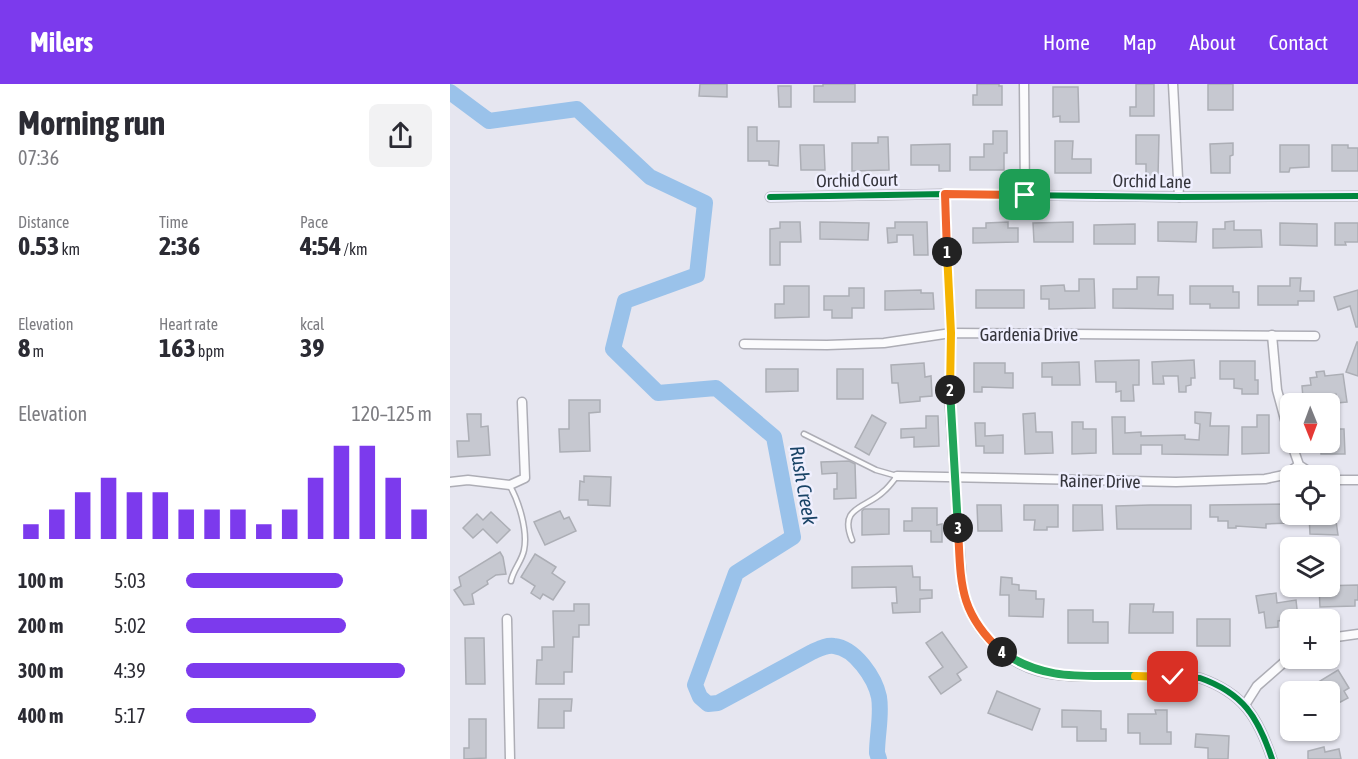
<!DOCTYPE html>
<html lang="en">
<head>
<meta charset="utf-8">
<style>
	body { margin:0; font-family:"Asap Condensed",sans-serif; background:#f2f2f3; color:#2b2b33; height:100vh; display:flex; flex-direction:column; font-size:22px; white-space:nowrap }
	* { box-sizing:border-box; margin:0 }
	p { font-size:20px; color:#7c7c81 }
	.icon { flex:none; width:33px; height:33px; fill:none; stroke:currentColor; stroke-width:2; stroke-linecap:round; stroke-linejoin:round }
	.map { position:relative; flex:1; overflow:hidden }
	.drawer { display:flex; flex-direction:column; background:#fff; width:450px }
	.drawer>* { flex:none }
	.needle { width:39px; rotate:179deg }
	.tools { position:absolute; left:830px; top:309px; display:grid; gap:12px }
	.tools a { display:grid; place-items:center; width:60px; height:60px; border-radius:9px; background:#fff; box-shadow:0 2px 4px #0004; font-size:30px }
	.pin { position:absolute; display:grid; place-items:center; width:51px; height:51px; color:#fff; margin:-26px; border-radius:12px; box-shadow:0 3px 9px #0006 }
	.km { position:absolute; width:30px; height:30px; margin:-15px; border-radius:50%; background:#222; color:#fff; font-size:16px; line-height:30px; text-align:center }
	.round { display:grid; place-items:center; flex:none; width:63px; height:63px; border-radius:9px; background:#f2f2f3 }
	.summary { display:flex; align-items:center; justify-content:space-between; height:102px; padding:0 18px }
	h1 { font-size:33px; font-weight:700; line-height:45px }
	.figures { display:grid; grid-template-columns:repeat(3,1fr); gap:9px; height:102px; padding:6px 18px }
	.figures div { display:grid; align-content:center }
	.figures b { font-size:26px; font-weight:700 }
	.figures small { font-size:16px; font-weight:400 }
	.figures p { font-size:16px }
	.chart { height:168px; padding:12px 18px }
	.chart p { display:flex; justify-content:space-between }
	.chart svg { width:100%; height:108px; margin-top:6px; stroke:#7c3aed; stroke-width:6 }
	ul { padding:0 18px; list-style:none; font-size:20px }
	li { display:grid; grid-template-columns:96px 72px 1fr; align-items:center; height:45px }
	li i { height:15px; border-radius:8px; background:#7c3aed }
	header { display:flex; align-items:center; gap:36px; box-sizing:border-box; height:84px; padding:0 30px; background:#7c3aed; color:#fff }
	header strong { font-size:28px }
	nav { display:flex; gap:33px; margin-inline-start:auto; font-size:21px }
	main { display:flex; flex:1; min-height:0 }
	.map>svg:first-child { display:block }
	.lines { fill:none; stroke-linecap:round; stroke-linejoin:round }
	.river { stroke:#9ac2ea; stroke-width:16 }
	.building { fill:#c6c8d0; stroke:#acaeb5; stroke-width:1.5 }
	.service-casing { stroke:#adadb5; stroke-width:7 }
	.minor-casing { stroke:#adadb5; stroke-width:11 }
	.service { stroke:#fbfbfd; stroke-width:4 }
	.minor { stroke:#fbfbfd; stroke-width:8 }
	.cycleway-casing { stroke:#efeffe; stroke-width:10 }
	.cycleway { stroke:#00873e; stroke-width:6 }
	.split-1-casing { stroke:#fff; stroke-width:12 }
	.split-2-casing { stroke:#fff; stroke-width:12 }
	.split-3-casing { stroke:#fff; stroke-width:12 }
	.split-4-casing { stroke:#fff; stroke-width:12 }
	.split-5-casing { stroke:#fff; stroke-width:12 }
	.split-6-casing { stroke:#fff; stroke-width:12 }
	.split-1 { stroke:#f0652b; stroke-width:8 }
	.split-2 { stroke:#f5b400; stroke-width:8 }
	.split-3 { stroke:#22a559; stroke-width:8 }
	.split-4 { stroke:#f0652b; stroke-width:8 }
	.split-5 { stroke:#22a559; stroke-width:8 }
	.split-6 { stroke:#f5b400; stroke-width:8 }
	.labels { text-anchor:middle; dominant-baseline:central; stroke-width:5; stroke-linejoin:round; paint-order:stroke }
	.street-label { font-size:18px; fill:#34343b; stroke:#efeffe }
	.water-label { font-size:20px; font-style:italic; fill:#194366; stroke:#efeffe }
</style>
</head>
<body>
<header>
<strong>Milers</strong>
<nav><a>Home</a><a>Map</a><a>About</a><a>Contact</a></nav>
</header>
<main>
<section class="drawer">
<div class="summary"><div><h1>Morning run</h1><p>07:36</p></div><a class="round"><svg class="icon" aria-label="share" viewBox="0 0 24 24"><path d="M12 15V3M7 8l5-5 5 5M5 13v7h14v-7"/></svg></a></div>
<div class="figures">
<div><p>Distance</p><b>0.53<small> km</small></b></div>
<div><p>Time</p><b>2:36</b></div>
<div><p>Pace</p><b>4:54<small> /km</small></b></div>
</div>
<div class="figures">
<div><p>Elevation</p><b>8<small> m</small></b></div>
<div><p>Heart rate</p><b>163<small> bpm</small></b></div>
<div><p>kcal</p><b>39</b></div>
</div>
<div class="chart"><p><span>Elevation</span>120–125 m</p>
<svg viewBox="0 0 160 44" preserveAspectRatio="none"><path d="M5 44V38M15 44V32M25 44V25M35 44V19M45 44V25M55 44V25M65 44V32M75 44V32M85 44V32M95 44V38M105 44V32M115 44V19M125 44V6M135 44V6M145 44V19M155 44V32"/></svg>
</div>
<ul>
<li><b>100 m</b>5:03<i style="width:64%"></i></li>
<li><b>200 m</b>5:02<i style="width:65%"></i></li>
<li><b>300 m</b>4:39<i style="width:89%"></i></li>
<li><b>400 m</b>5:17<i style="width:53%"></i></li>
</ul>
</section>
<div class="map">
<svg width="908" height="675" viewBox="0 0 908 675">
	<rect width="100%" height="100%" fill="#e6e6f0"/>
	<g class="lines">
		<path class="river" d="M0,8L39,37L127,25L200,93L255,119L247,191L175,217L163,265L208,309L266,304L324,353L343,453L286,489L245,601L250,613L258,620L268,619L362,568C369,565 376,561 384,562C405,564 425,594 429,613C432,631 427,651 427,669L429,675"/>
	</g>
	<g class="building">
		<path d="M250,0H277V13L249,12Z"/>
		<path d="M373,0H405V18H364V2H373Z"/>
		<path d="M527,0H549V2H552V21H523V11H527Z"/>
		<path d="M686,0H704V32H680V23H686Z"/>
		<rect x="758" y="0" width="25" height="26"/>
		<path d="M328,2H341V23H329Z"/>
		<path d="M603,3H628L629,38H610V32L603,33Z"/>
		<path d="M298,43H307V57H329L328,82L319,81V77H298Z"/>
		<path d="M543,47H557V69H554V86H520V73H534V60H543Z"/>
		<path d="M686,51H709L708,93H696V80H686Z"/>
		<path d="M428,53H438L439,86L402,87V59H428Z"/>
		<path d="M605,57H623L622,75H641V89H605Z"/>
		<path d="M783,59V71L780,72V89H761L760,60Z"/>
		<path d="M500,60V87H489V81H461V61Z"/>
		<path d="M350,61H374L375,86H351Z"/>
		<path d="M830,61H859V83L840,84L839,88H830Z"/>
		<path d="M882,61H898V64H908V87H882Z"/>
		<path d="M784,137V146H811L812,163L763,164V145H775V138Z"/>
		<path d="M330,138H350L351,158H330V181H320V145L330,144Z"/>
		<path d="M370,138L419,139L418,156L370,155Z"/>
		<path d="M445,138H477L478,171H464L463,151H447V158L438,159L437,144H445Z"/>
		<path d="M558,138V144H568V158L523,159V144H536V139Z"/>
		<path d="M623,138V158H584L583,139Z"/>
		<path d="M708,138H747L746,158L708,157Z"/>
		<path d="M830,139L867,140V162L830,161Z"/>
		<path d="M885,139H908V158H895L896,161H885Z"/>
		<path d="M685,140V160H644V141Z"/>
		<path d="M687,193H709L708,211H723V225L663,224V205H687Z"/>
		<path d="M840,194H851L850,207H864V217H848V221H808V202H840Z"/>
		<path d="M629,195H644L645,224L599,225V215H591V202L614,201L615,207H629Z"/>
		<path d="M334,202H359V233L325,234V220H334Z"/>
		<path d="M740,202H783V208H789V224H760V220H740Z"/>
		<path d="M399,204H414V224H402V234H382V226H374V212H399Z"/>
		<path d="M471,206V209H483L484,225L435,226V207Z"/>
		<rect x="526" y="206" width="48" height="18"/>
		<path d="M908,206V243H906L900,222L888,226L884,213Z"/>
		<path d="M907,258H908V292L896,288Z"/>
		<path d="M689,276V301H683L684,317H671V307L666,308V298H646L645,277Z"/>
		<path d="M744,276L745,294H741V301L736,302V308H729L728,292H713L714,300H703L702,278Z"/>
		<path d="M770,277H805V296H808V310H792V305L784,304V295H770Z"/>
		<path d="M629,278L630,301H602V293H592V279Z"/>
		<path d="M474,279L475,293L481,292L482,312L470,313V317L450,319L448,299H442L441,281Z"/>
		<path d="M524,279H555V289H563V304L532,303V308H524Z"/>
		<path d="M316,285H348V307L316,308Z"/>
		<rect x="387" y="285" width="26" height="30"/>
		<path d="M874,287L875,292L893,290L897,318L887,319L886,310L853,314L852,302L861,301L860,294L867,293L866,288Z"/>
		<path d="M119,316H150V328L139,329L140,367L110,368L109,345H119Z"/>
		<path d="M745,328L761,329L760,342H779L778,371L712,370V361H691V370H663L662,333H675V349L691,348V352L735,351V355L749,356L750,340L745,339Z"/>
		<path d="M585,329L586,348H602L603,369L575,370L573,330Z"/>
		<path d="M17,330H31V343L38,342L40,371L8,373L7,357H19Z"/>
		<path d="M422,331L436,339L419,371L405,363Z"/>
		<path d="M807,331H819V369L792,370V343H807Z"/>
		<path d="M476,332H488L489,362L464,363V353L451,354V345L476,344Z"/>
		<path d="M622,338H633V345H646V369L622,370Z"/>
		<path d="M525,339H535V352L553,351V369H534V362H526Z"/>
		<path d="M879,345H894L895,370H871V358H879Z"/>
		<path d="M399,377L405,380L406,414L384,415V405H387V389L372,390L371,378Z"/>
		<path d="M134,392L161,393L160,422L138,421V416H129L130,397L134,398Z"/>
		<path d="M839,420V439L816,440V444L786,442V444H778V437H768V433H760V421Z"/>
		<path d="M527,421H551L552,447H528Z"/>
		<path d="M574,421H608V443H597V446H584L585,436H574Z"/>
		<path d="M623,421H652L653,446L623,447Z"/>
		<path d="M700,421H741V445H667L666,422Z"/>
		<path d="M462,424H487V441L492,440V458H481V447H454V437H462Z"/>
		<path d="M414,425H439V450L412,451V427Z"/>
		<path d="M110,427L114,435L119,433L126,447L95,461L84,438Z"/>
		<path d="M41,428L60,446L47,459L33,445L23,454L13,444L27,430L33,436Z"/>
		<path d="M859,430H885L888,451L860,450Z"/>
		<path d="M50,468L53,473L56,490L46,491L37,497L38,500L22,510L24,520L14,521L4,506L11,502L9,493Z"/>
		<path d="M85,470L106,483L102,489L115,498L103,516L93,510L90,515L81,509L85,502L71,493Z"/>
		<path d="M462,482L463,493H470V506H482V514L470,515V528L443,529L442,519H447L446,503L402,504V483Z"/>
		<path d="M551,493L562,494V500L569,501V506L586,507V515H594L593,533L559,532V511H550Z"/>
		<path d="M908,501V516H905V522L870,523L869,502Z"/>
		<path d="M826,509L827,519L846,516L848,534L828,537V543L816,544L814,528L809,529L806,512Z"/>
		<path d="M124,520H139V541H129V553H123L122,588H114V600H86L87,576H92V563H104L103,527H124Z"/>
		<path d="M680,520H704L703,528H723V549H679Z"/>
		<path d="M618,526H643V538H658V559H618Z"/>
		<rect x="747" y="535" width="33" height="27"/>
		<path d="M492,548L517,583L507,590L511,596L491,610L479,593L493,583L476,559Z"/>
		<path d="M15,554H34L35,600H16Z"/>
		<path d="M888,586L899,604L894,607L898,614L885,621L879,608H852Z"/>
		<path d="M547,607L590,625L582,646L538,629Z"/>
		<path d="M89,615H122L121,627H114V644H88Z"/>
		<path d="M612,626L651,627V645H656V657H627V643H612Z"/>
		<path d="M705,626H717V648H721V660H690V649H678V630H706Z"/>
		<path d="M19,635H36V674L14,675V664H19Z"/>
		<path d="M746,650L779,652L778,675H758V664L745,663Z"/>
		<path d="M874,663L875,668L889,665L891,675H858V667Z"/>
	</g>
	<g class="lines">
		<defs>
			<g id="service">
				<path d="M354,350L426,386L447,392C443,397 439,403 434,407C416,425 388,422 402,456"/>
				<path d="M60,402C69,418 78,447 74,466C72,477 63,486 61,497"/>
			</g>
			<g id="minor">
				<path d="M574,0L575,111"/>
				<path d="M723,0L729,113"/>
				<path d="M495,110L501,249L500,322L512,501C519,540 549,576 588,587C611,594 637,592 662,592C691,592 721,593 750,594C793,609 808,633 822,675"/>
				<path d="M320,113L495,110L729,113L908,112"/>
				<path d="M822,251L827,306L840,354"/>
				<path d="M294,260L377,261L434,259L501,249L865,252"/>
				<path d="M841,358L849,381L866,392"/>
				<path d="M447,392L726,398L815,395L834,391L849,381"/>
				<path d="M879,396H908"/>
				<path d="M0,398L18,396L60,401L75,394L72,318"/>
				<path d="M57,535L60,675"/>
				<path d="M879,554L908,550"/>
				<path d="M795,621L807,602L840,573"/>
			</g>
		</defs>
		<use href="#service" class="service-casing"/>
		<use href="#minor" class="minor-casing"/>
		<use href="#service" class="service"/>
		<use href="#minor" class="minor"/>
		<defs>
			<g id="cycleway">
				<path d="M495,110L501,249L500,322L512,501C519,540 549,576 588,587C611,594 637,592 662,592C691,592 721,593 750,594C793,609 808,633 822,675"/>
				<path d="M320,113L495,110L729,113L908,112"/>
			</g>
		</defs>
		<use href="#cycleway" class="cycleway-casing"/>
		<use href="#cycleway" class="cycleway"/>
	</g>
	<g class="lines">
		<defs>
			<path id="split-1" d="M497,168L495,110L575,111"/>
			<path id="split-2" d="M497,168L501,249L500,306"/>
			<path id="split-3" d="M500,306L508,444"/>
			<path id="split-4" d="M508,444C511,499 508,528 552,568"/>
			<path id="split-5" d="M552,568C596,598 635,591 685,592"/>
			<path id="split-6" d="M685,592L723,593"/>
		</defs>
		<use href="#split-1" class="split-1-casing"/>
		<use href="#split-2" class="split-2-casing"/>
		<use href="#split-3" class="split-3-casing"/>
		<use href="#split-4" class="split-4-casing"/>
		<use href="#split-5" class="split-5-casing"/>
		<use href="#split-6" class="split-6-casing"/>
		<use href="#split-1" class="split-1"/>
		<use href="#split-2" class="split-2"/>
		<use href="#split-3" class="split-3"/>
		<use href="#split-4" class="split-4"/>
		<use href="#split-5" class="split-5"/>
		<use href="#split-6" class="split-6"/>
	</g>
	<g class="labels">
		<g class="street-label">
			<text transform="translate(407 96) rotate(-1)">Orchid Court</text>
			<text transform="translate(702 97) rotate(1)">Orchid Lane</text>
			<text x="579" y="250">Gardenia Drive</text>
			<text transform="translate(650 397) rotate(1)">Rainer Drive</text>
		</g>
		<g class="water-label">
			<text transform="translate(354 401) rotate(80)">Rush Creek</text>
		</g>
	</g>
</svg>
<div class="tools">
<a><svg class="needle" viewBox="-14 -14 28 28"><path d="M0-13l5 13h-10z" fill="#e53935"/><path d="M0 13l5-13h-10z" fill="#7c7c81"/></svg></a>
<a><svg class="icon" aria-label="locate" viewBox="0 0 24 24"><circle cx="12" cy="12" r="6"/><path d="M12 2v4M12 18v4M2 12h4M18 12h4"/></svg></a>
<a><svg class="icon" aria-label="layers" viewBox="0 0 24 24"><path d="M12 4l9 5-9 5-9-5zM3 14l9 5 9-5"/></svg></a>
<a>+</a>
<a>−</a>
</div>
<div class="pin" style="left:575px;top:111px;background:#1e9e55"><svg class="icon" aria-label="arrive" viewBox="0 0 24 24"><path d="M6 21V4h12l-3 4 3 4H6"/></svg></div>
<div class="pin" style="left:723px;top:593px;background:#d93025"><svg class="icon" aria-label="check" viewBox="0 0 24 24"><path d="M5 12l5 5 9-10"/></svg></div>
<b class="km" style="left:497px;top:168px">1</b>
<b class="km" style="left:500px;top:306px">2</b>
<b class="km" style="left:508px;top:444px">3</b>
<b class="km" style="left:552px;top:568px">4</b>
</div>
</main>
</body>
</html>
